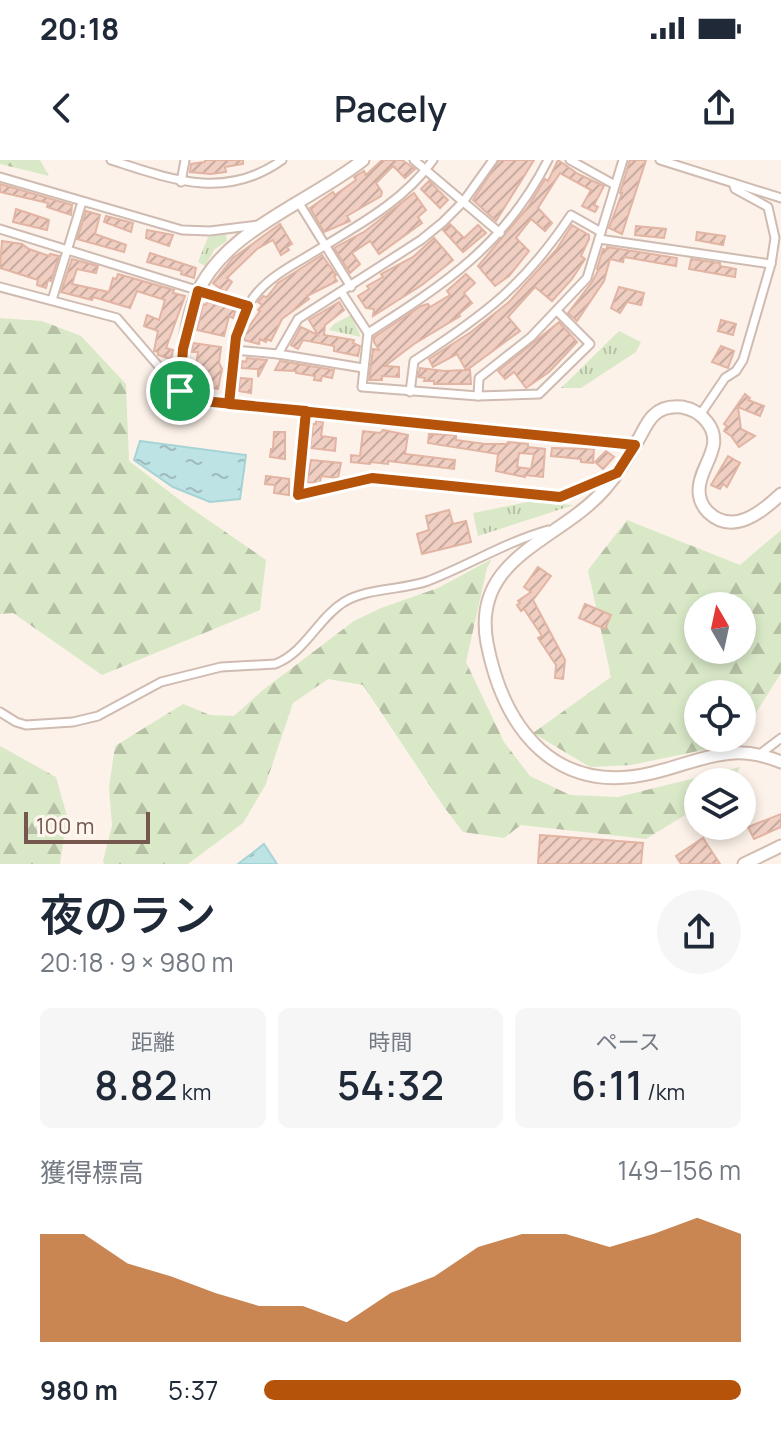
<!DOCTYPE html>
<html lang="ja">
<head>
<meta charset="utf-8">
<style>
	body { margin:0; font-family:Manrope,"Noto Sans JP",sans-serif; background:#f6f6f7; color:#1f2937; height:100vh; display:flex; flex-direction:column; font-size:30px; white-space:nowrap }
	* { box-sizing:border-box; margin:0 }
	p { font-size:26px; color:#747a83 }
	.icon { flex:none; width:44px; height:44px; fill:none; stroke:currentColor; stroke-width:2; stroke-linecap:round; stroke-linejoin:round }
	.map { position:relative; height:704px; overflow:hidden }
	.panel { display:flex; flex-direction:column; background:#fff; flex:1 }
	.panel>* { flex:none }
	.needle { width:52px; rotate:351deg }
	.fabs { position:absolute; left:684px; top:432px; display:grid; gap:16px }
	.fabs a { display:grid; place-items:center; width:72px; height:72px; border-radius:50%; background:#fff; box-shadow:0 4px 12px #0003; font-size:40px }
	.scale { position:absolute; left:24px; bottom:20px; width:126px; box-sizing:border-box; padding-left:8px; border:4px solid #75574d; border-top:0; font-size:22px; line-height:28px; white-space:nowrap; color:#75574d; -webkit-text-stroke:6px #fef7ef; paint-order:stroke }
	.pin { position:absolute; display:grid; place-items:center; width:68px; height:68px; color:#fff; margin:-34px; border:4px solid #fff; border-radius:50%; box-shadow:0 2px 8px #0007 }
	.round { display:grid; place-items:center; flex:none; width:84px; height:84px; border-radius:42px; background:#f6f6f7 }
	.summary { display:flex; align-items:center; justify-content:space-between; height:136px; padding:0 40px }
	h1 { font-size:44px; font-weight:600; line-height:60px }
	.stats { display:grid; grid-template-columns:repeat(3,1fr); gap:12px; height:136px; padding:8px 40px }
	.stats div { display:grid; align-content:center; border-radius:12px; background:#f6f6f7; text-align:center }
	.stats b { font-size:40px; font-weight:600 }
	.stats small { font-size:22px; font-weight:400 }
	.stats p { font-size:22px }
	.chart { height:224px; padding:16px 40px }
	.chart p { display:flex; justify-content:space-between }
	.chart svg { width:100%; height:144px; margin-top:8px; fill:#b45309; opacity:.7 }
	ul { padding:0 40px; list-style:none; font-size:26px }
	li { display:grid; grid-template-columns:128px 96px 1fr; align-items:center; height:60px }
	li i { height:20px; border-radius:10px; background:#b45309 }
	.status { display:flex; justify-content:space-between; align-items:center; height:56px; padding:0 40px; background:#fff; direction:ltr }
	.status svg { height:22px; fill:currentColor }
	header { display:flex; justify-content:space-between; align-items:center; height:104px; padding:0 40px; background:#fff; font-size:36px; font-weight:600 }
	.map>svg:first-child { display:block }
	.forest { fill:url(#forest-firs); fill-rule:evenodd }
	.park { fill:url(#park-tufts) }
	.water { fill:url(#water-ripples); stroke:#a4d4d6; stroke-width:2 }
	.building { fill:url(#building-hatch); stroke:#e2b4a3; stroke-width:2; fill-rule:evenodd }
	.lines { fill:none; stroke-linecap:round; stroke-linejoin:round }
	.street-casing { stroke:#cfbbb1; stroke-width:11 }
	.secondary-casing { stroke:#d2bbaf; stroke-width:15 }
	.street { stroke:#fff; stroke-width:7 }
	.secondary { stroke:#fff; stroke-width:11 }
	.route-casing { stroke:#fff; stroke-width:16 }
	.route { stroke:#b45309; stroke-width:10 }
</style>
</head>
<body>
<div class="status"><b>20:18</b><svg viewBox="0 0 49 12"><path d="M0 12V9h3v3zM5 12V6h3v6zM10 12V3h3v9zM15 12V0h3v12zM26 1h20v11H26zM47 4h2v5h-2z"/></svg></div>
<header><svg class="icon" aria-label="back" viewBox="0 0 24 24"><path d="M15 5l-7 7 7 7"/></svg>Pacely<svg class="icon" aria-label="share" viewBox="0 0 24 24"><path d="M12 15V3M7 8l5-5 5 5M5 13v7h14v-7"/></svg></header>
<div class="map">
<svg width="781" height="704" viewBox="0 0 781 704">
	<defs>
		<pattern id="forest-firs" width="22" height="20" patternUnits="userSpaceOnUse" patternTransform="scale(2)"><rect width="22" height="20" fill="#d9e9c7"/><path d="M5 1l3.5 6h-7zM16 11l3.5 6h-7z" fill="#b5c0a4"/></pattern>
		<pattern id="park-tufts" width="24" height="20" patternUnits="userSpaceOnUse" patternTransform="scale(2)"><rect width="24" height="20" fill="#d9e9c7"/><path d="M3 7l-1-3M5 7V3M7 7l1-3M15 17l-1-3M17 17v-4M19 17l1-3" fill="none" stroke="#b5c0a4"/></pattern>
		<pattern id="water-ripples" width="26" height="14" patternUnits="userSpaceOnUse" patternTransform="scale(2)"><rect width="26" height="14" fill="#bee3e5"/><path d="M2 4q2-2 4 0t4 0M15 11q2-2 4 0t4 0" fill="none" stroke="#9fbbbc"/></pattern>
		<pattern id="building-hatch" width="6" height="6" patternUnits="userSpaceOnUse" patternTransform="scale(2)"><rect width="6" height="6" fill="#f0cfc2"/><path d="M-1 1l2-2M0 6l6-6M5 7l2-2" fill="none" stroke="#c7aba0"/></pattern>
	</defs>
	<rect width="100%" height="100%" fill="#fcf2e9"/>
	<g class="forest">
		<path d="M0,0H40L49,16L0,4Z"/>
		<path d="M0,158L42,161L81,176L126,224L129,301L185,344L266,400L260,450L102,515L13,453L0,454Z"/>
		<path d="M627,360L740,405L781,370V513L742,575V534H698V578H740L737,583L631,605L590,607L533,573L611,517L588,410ZM698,446H742V490H698Z"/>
		<path d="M492,399L487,408L466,502L504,582L530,616L570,635L618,637L740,607L732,622H698V647L646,679L521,665L504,678L463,672L444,647L363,525L328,519L293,543L265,626L243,663L188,704H104L103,701L112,666L109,628L115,586L183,544L210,555L234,556L263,530L354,461L381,448L438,428Z"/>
		<path d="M0,586L56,617L67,656L60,704H0Z"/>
	</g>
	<g class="park">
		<path d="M226,74L227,81L215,89L205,106L198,102L208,77Z"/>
		<path d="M351,155L361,177L329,170L334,164Z"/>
		<path d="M619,171L641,182L636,192L581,228H561Z"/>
		<path d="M528,342L574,345L478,376L473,353Z"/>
	</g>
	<g class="water">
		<path d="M140,281L246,295L240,339L210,342L173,327L134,300Z"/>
		<path d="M264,684L277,704H238Z"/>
	</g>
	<g class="building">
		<path d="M205,0H243V4L225,7L226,12L211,14L190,12L191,4L205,2Z"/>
		<path d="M382,0H402L415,9L405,18L393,6L376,23L382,32L381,36L347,56L350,61L324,72L310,48L333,32L335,35L356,20L354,17L364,11L366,15Z"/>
		<path d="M499,0H534L496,61L473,40Z"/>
		<path d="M558,0L578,14L604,26L594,45L598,47L595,52L582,46L591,30L560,13L538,48L552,63L545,71L531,59L516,78L529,91L509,116L495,126L478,106L528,47L545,19L548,21Z"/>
		<path d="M630,0H646L622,74L609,68L622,33H620Z"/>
		<path d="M429,21L448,40L440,48L421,29Z"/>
		<path d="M0,24L72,45L71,55L47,47L48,43L0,32Z"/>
		<path d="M414,33L426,50L418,57L422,63L379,94L370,81L352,93L360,104L350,113L334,88L364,72Z"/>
		<path d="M16,49L49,60L47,70L13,62Z"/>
		<path d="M86,51L100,55L95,74L126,85L124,92L77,79Z"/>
		<path d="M106,56L133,63L131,72L104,62Z"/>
		<path d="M280,64L292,84L287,87L289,90L281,95L273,80L257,89L227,118L232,122L225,132L213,123L233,98Z"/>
		<path d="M450,64L464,78L478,65L486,73L463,92L443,70Z"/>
		<path d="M572,65L589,75V79L581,96L585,99L572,119L552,141L535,127L508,157L520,171L467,210H470L471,224H434V221H424L425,218L418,217L420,208L445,211L466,210L457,194L433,207L429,199L471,172L509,142L556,90Z"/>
		<path d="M636,66L666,69L664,78L635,75Z"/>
		<path d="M147,70L173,75L169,86L146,78Z"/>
		<path d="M697,72L725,76L723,85L696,80Z"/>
		<path d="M434,78L453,100L422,125L373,156L374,149L366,148L358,136L369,129L367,126L383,117L381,114L413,97Z"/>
		<path d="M2,81L22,84L29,89L49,96L50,94L59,96L51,121L48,120L46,128L37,125L38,120L0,108Z"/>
		<path d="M607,87L677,98L676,106L624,97L623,102L610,99L604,121L577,161L568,153L592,122L599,109H597L603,89L606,90Z"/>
		<path d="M150,93L196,108L194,118L181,114L182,111L147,102Z"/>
		<path d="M322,95L336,115L334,116L337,121L307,136L309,139L282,159L271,181L267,179L266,182L260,179L259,184L244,180L245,172L260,151L258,150L262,145L258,142L263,136L267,137L278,123Z"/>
		<path d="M72,99L98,106L96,113L77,109L72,124L109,132L113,118L116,119L118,114L174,130L173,133L185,136L166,188L173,190L171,199L158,195V192L154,191L158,171L144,166L147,155L159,160L165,140L137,131L130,148L93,137L92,140L61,132Z"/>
		<path d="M691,99L720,103V106L736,109L735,117L689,109Z"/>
		<path d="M466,114L475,123L464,133L472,143L459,154L460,156L414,184L385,206L399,207V217L382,216V220H369L373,189L379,190L374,182V177L421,146L428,144L430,147L450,135L447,131Z"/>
		<path d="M619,127L644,133L641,145L627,142L620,153L611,148Z"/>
		<path d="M207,142L236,149L233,158L229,156L224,176L197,170L203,144L206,145Z"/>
		<path d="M339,142L344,150L325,165L324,175L354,180L353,183L360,186L358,196L334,191V186L303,180L298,189L291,185L301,167L318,175L309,160Z"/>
		<path d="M721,160L736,164L733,175L718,171Z"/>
		<path d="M559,162L577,182L565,195L549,212L526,228L514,212L505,219L498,211Z"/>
		<path d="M193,183L221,187L219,203L222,209L218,229L193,225L198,192H192Z"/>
		<path d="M721,186L734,191L728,208L712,202Z"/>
		<path d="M247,198L267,200L258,217V209L241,208L242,201L246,202Z"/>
		<path d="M280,201L334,210L332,218L322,216L321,221L314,220L315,216L296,213V211L275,210Z"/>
		<path d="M240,218L252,219L251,233L238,231Z"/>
		<path d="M161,219L166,225L170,239L160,242L154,222Z"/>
		<path d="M745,234L750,238L748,240L764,246L760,256L738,247L741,269L755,276L739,287L731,276L724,271L727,266L724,264Z"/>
		<path d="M316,261L323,262L321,276L336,278L335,291L310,288L313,264H316Z"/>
		<path d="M383,270L408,275L405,294L455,300L454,309L388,301V304L371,302L370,304L351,302V295L360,296L363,271L380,273Z"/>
		<path d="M274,272H285V299L270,297L271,289H273Z"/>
		<path d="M429,274L456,275V280L485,284H507L508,282L528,284V287L545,289L543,317L525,315V317L496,311L498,294L428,283ZM519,293L534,294L531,309L517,307Z"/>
		<path d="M552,288L594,289L593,303L581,302V299L551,296Z"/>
		<path d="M606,291L614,297L603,309L595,302Z"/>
		<path d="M728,296L740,303L727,327L723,324L720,329L711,325Z"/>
		<path d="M311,300L341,303L338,318L321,316L320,323L307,322Z"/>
		<path d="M266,316L289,319V335L274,333L275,325L265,324Z"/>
		<path d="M449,350L453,364L466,361L471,382L422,394L417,374L429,370L426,356Z"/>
		<path d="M538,407L551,416L533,440L565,500L563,519L555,518L556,505L538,478L542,476L524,449L521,451L517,445L520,443L518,441L531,432L524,427Z"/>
		<path d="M585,444L611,455L605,469L579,458Z"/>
		<path d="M781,654V667L754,679L748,667Z"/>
		<path d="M540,675L643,683L641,704H538Z"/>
		<path d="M703,678L720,704H681L676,696Z"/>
	</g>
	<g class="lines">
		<defs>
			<g id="street">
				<path d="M111,0C170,19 225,41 282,0"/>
				<path d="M414,0L500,73"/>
				<path d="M548,0C505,85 446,123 368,173L362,227L478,236L539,234L590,184L558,152"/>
				<path d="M570,0L615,25"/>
				<path d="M660,0L781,38"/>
				<path d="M0,17L182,70L210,71L258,65"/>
				<path d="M181,22L185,0"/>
				<path d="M299,43L351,127"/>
				<path d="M0,69L248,146"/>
				<path d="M599,79L771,104"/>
				<path d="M0,127L117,158L180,231"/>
				<path d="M342,133L368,173"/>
				<path d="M52,140L82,42"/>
				<path d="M278,194L298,159L421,80L443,62L463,42L493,0"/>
				<path d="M363,208L278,194L234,190C238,171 242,154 253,138C266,120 287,108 306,97C351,69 402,44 433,0"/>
				<path d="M410,232L414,201C484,155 524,126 571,55L601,72"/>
				<path d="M478,236L479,218L531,177L587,118L623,0"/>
				<path d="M229,244L234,190"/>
				<path d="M306,251L298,335L372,318L560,337L615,313"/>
				<path d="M700,255L725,218L736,211L743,200L771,104L775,78L768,47L735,29L733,23"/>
				<path d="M0,552L16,562L26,565L73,562L98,556L161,522L221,507L275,504C305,493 318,458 344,442C366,428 403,430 428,421C469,405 506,382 548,370"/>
				<path d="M760,594L781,578"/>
			</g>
			<g id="secondary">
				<path d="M363,0C311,42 224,70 197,134C184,164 183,199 180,231L194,240L635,285"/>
				<path d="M781,334C762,352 733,376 708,352C702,346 699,338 699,330C699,306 726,286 707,262C701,254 693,249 682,247C672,246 661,248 654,255C647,261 643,272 638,280C628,298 617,315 604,330C559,381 471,397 487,483C504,570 556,636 652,613C702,601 730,581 781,602"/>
				<path d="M744,704L781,686"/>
			</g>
		</defs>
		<use href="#street" class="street-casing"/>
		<use href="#secondary" class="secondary-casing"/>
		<use href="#street" class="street"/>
		<use href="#secondary" class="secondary"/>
	</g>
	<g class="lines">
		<defs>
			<path id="route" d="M180,231L194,240C342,254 488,271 635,285L617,313L560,337L372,318L298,335L306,251L229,244L236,177L248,146L198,131L183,189L180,231"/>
		</defs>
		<use href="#route" class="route-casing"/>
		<use href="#route" class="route"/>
	</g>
</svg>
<div class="fabs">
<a><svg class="needle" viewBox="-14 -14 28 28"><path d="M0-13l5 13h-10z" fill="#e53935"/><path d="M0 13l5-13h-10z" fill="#747a83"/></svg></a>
<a><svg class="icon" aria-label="locate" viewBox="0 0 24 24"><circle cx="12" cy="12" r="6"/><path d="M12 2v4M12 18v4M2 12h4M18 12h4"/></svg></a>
<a><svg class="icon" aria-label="layers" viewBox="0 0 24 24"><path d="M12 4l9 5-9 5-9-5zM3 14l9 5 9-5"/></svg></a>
</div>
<div class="scale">100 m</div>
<div class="pin" style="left:180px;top:231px;background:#1e9e55"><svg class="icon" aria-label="arrive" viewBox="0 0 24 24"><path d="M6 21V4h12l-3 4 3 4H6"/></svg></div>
</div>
<section class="panel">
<div class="summary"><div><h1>夜のラン</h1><p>20:18 · 9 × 980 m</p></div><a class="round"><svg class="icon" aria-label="share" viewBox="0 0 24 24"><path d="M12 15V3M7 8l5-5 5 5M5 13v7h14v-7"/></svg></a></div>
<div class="stats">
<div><p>距離</p><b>8.82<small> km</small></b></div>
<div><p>時間</p><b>54:32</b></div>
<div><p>ペース</p><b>6:11<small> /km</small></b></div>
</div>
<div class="chart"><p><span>獲得標高</span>149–156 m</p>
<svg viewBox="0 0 160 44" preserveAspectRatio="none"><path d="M0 44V11L10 11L20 20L30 24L40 29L50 33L60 33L70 38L80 29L90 24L100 15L110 11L120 11L130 15L140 11L150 6L160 11V44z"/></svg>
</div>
<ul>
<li><b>980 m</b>5:37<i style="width:100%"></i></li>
</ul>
</section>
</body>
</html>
